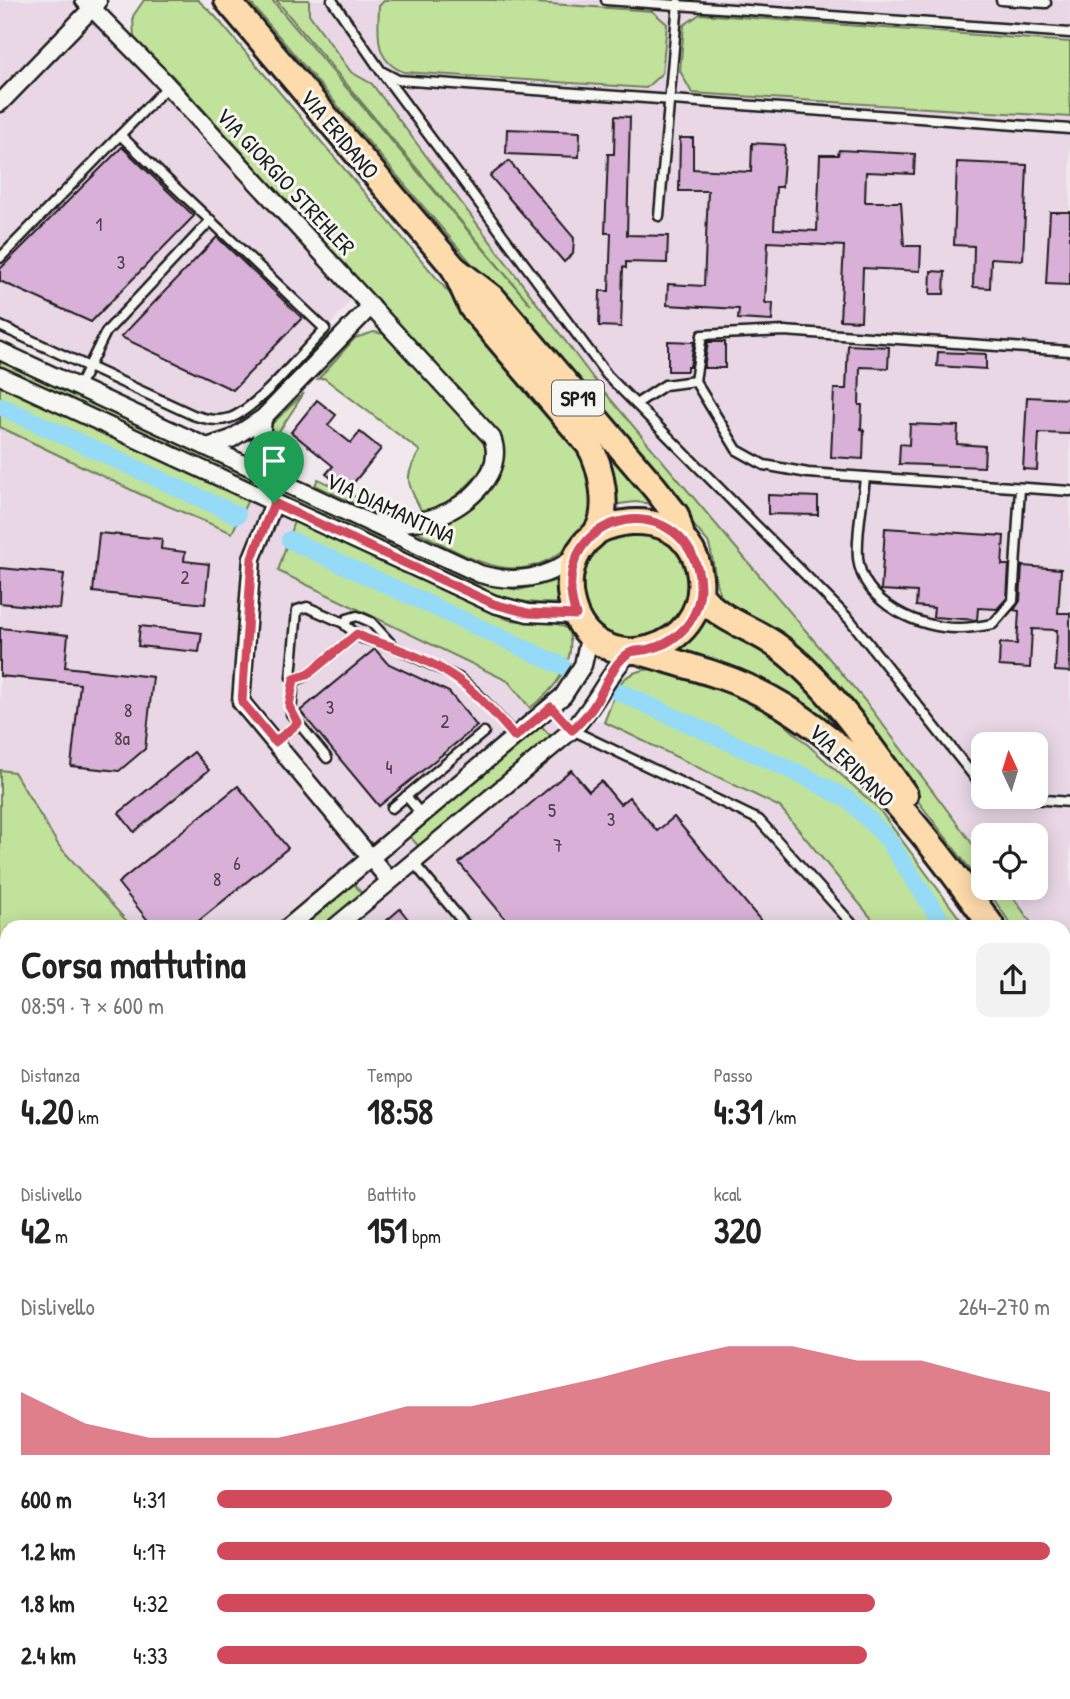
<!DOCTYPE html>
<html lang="it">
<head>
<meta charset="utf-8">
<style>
	body { margin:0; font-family:"Patrick Hand",sans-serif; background:#f2f2f2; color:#222; height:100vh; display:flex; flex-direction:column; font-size:26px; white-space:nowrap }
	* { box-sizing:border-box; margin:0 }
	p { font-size:23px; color:#767676 }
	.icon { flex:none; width:38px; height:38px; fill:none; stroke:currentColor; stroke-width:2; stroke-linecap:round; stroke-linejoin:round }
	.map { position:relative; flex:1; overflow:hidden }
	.panel { position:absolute; left:0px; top:920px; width:1071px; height:779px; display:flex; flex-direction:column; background:#fff; border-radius:21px 21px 0 0; box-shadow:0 4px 18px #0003 }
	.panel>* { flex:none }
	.needle { width:46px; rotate:356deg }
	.fabs { position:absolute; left:971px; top:732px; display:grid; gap:14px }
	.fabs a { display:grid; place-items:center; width:77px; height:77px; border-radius:14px; background:#fff; box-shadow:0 4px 18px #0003; font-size:35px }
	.pin { position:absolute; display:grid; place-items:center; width:60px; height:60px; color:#fff; margin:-72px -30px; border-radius:50% 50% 50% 0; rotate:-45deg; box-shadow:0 0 7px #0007 }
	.pin .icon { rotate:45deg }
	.round { display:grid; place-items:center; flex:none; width:74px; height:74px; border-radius:14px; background:#f2f2f2 }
	.headline { display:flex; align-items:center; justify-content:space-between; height:119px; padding:0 21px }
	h1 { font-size:38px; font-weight:700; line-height:52px }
	.figures { display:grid; grid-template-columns:repeat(3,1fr); gap:10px; height:119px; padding:7px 21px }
	.figures div { display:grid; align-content:center }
	.figures b { font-size:35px; font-weight:700 }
	.figures small { font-size:19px; font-weight:400 }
	.figures p { font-size:19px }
	.chart { height:196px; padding:14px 21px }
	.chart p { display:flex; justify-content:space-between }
	.chart svg { width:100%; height:126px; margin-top:7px; fill:#d1495b; opacity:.7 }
	ul { padding:0 21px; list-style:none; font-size:23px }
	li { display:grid; grid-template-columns:112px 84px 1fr; align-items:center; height:52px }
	li i { height:18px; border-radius:9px; background:#d1495b }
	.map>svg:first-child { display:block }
	.built { fill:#e9d7e6; fill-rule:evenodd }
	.green { fill:#c0e29b; stroke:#6e7f5c; stroke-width:2 }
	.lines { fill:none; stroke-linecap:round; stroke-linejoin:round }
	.canal { stroke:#95dbf7; stroke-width:18 }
	.building { fill:#d9b0d7; stroke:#1c1c1c; stroke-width:2 }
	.lane-casing { stroke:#1c1c1c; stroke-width:13 }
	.street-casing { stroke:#1c1c1c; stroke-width:21 }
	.primary-casing { stroke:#1c1c1c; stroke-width:30 }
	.lane { stroke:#f6f6f2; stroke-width:8 }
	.street { stroke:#f6f6f2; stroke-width:16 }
	.primary { stroke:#fedbac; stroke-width:24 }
	.route-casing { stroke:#fff; stroke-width:14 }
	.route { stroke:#d1495b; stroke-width:9 }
	.labels { text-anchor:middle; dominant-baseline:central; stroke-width:6; stroke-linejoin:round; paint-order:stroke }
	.number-label { font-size:19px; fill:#4b414b }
	.shield { fill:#f6f6f2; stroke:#5d5d5c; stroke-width:2 }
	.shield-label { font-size:21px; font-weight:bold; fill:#1c1c1c }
	.street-label { font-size:23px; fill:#1c1c1c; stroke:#f6f6f2 }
</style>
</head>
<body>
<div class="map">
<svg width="1070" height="1699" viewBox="0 0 1070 1699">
	<rect width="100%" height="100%" fill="#f0e8ed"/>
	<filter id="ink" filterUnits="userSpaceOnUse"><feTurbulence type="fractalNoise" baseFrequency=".0143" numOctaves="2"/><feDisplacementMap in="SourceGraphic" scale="14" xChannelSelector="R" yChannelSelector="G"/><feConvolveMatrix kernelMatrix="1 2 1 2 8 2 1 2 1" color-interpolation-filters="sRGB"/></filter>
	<g filter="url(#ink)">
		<g class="built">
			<path d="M0,0H100L153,62L171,74L363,286L259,408L240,422L216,427L193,421L0,331Z"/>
			<path d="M272,0H1070V984L1064,975V928L1034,927L1006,887H1036V835H984L983,858L866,702ZM984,744H1036V796H984Z"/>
			<path d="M0,427L142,495L231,533L248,500L294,521L278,571L508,681L530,708L604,722L780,807L877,926L7,928V1692H301L298,1699H0Z"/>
			<path d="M1064,1319L1070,1326V1699H424L432,1692H1064Z"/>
		</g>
		<g class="green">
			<path d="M144,0H198L215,16L582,450C586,464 593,482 593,497C592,538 548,572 507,568C477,565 445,545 418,532L419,526C457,523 464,508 490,483L492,428L171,74L153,62L134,40L133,16Z"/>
			<path d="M248,0H272L531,305L276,0H309V14L351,72L372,84L596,382L866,702L983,858V886L800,647C781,633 730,614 721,596C713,580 715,559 708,542Z"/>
			<path d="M385,0H494L652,11L667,24L662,73L646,88L404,72C374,61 378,34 379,6Z"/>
			<path d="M700,14L1070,42V117L692,93L680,71L684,25Z"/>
			<path d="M374,332L389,335L484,438C497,468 459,492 440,509L421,510C407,482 403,478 420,451L324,378L318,379L355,338Z"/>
			<path d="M0,359L494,586L519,590L558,580L559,603C519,605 494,595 458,580L0,368Z"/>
			<path d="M0,385L248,500L232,533L142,495L0,427Z"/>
			<path d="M304,393L276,436L275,444L287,455L277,470L265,451L267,429Z"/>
			<path d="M583,421L655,504L635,502L611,505C612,461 607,456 583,421Z"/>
			<path d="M318,479L381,509L378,515L315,485Z"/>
			<path d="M294,521L509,620L556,623L568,629C578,661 555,690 530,708L508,681L278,571Z"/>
			<path d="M611,529L667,535L690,566V605L666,635L628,644L592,627L575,573Z"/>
			<path d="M705,617C721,632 738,636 757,645C789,660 810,691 832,717L823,721L658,652L696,633Z"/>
			<path d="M652,669L749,700L778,718L878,808L966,927H875L877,925L780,807L604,722C618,691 615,672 652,669Z"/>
			<path d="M538,722L553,739L421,849L406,832Z"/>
			<path d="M0,770L14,772L59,846L132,927L7,928V1162L0,1168Z"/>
			<path d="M350,879L364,896L326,927L293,928Z"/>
			<path d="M985,887H1006L1034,927H1013Z"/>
			<path d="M1064,1082L1070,1092V1326L1064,1319Z"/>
			<path d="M301,1692H432L424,1699H298Z"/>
		</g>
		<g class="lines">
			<g class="canal">
				<path d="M0,406L237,515"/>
				<path d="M290,540L562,666"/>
				<path d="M615,690L806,777L849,800L886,837L946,928"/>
			</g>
		</g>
		<g class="building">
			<path d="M615,116L630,117L627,235L668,236L667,263L626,262V268L623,267L621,327L599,326L600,291H609L611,233H605L608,154H614Z"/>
			<path d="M507,129L580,132L579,157L506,154Z"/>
			<path d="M680,138H693V169L751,172L752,143L785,145L782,187H776L774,229L817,231L820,155H838L839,150L915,154L914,174L866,172L865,202H901L904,246H921L920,271L863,268L861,321L840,320L844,246L768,242L765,303H773L772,321L738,319L739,309L667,305L668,284L704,286L708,191H679Z"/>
			<path d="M122,147L194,216L91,322L0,281V269Z"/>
			<path d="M509,161L574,238L573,254L564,262L490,176Z"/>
			<path d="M957,162L1027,165L1023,260L991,258L990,288L973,287L974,246L954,245Z"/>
			<path d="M1050,212H1070V285L1046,284Z"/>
			<path d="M217,237L302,318L233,390L121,337Z"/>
			<path d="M931,271L945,272L944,294H930Z"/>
			<path d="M668,341L694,342L690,367H687V371H668Z"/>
			<path d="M708,342H725V368H704Z"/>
			<path d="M848,345L889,347L888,368L860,367L859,405H862L861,429L864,430L863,459L831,457L834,389H846Z"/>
			<path d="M938,352L986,354V369L937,366Z"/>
			<path d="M1027,397L1070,399V434L1039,433L1037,470L1023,469Z"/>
			<path d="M317,400L336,415L328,425L351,443L360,432L381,449L347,491L326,474L333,466L291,432Z"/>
			<path d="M910,424L958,426L957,444L985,446L984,467L899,464L900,444L909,445Z"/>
			<path d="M768,495L818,497V515L768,514Z"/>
			<path d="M885,528L1004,536L1002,565H1009L1007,598L997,609L978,608L977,620L933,617L934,608L916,606L917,592L881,590Z"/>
			<path d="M99,533L162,539L161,549L185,552L184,561L209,564L205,604L93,592Z"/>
			<path d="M1022,566L1061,569L1058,613H1070V672L1055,671L1057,630L1032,629L1030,668L999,666L1000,643L1017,644L1019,611L1014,610L1020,601Z"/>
			<path d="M0,568L64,574L60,609L0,603Z"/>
			<path d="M140,626L202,633L199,652L138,646Z"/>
			<path d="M0,628L68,635L65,667L153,677L145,749L119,771L71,766L80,684L0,676Z"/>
			<path d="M375,649L387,663L449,692L477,726L379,806L300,711Z"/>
			<path d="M194,752L209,770L134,832L119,813Z"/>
			<path d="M571,770L589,791L601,781L620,804L629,797L657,831L674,817L767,928H513L459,863Z"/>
			<path d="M238,786L288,848L190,928H154L118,883Z"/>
			<path d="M400,909L415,928H378Z"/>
		</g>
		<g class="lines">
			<defs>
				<g id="lane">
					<path d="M332,0L381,71L398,80L1070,129"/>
					<path d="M606,0L1070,33"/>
					<path d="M1001,0L1046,3"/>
					<path d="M381,71L607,375L850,620L984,789"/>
					<path d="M659,216L678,3"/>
					<path d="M0,258L168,86"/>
					<path d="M0,326L193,415C205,419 217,422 230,418C258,408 302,352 325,329L120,135"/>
					<path d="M695,381L737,450L764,465L808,473L1070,491"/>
					<path d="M78,388L106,332L211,220"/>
					<path d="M636,404L665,385L695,381L702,335L784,331L1070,351"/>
					<path d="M865,477C863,503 856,532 858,558C862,603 921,630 961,628C971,628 982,626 993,624L1013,601L1020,488"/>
					<path d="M346,624L307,607L297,610L291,677L297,680L307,675L357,634"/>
					<path d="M394,647L371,622L357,616L347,619L346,626L362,638L394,647L459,678L477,693L515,736"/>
					<path d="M294,679L291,714L327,758"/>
					<path d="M572,730L759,820L854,926L852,928"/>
					<path d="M275,742L298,723"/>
					<path d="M406,796L422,815"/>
					<path d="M995,796L1070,802"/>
					<path d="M392,808L484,732"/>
					<path d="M413,862L468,928"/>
				</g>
				<g id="street">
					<path d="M84,0L156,73L492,438C506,472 467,506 438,516C418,524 394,523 373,524"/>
					<path d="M0,103L98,2"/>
					<path d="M0,351L480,574C516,584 547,579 576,556"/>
					<path d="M0,376L494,604L528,613L576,615"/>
					<path d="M263,418L260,450L276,478"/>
					<path d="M207,447L231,439L263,418L371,306"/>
					<path d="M274,503L252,558L241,702L390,881"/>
					<path d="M287,928L563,696L583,665L590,634"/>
					<path d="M334,928L572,730C596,706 607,674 631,651"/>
					<path d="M0,1189L7,1183"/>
					<path d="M1064,1365L1070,1360"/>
					<path d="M0,1454L7,1462"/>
					<path d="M199,1692L205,1699"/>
					<path d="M671,1699L677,1692"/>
				</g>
				<g id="primary">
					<path d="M227,0L454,268L494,299L655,488L676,515L683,540"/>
					<path d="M454,268L472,308L589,445C601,465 611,511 596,532C594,536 588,539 585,543C568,563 566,589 575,613C602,681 708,651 700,577C694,523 639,511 598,531"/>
					<path d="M700,594C719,621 755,628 780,648C830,686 869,745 905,795"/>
					<path d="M637,651C676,663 717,672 754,690C852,736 931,840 993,928"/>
					<path d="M1064,1035L1070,1045"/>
				</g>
			</defs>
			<use href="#lane" class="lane-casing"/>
			<use href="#street" class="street-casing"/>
			<use href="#primary" class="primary-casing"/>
			<use href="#lane" class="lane"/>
			<use href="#street" class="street"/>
			<use href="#primary" class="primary"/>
		</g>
	</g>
	<g class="lines" filter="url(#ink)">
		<defs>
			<path id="route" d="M274,503L494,604L528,613L576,615C544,518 670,483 697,567C703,586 700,607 689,623C679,636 665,646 649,649C643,651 634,650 629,653C610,665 604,693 591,710C585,717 579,724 572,730L551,707L515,737C476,691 456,671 398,649C384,643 370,642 357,634L307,675L294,679L289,706L298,723L275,742L242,702L252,558Z"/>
		</defs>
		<use href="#route" class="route-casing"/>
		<use href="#route" class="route"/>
	</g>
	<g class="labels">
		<g class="number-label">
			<text x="99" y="224">1</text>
			<text x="121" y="262">3</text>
			<text x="185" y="577">2</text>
			<text x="330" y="707">3</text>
			<text x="128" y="710">8</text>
			<text x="445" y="721">2</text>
			<text x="122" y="738">8a</text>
			<text x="389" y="767">4</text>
			<text x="552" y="810">5</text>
			<text x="611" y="819">3</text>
			<text x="558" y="845">7</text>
			<text x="237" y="863">6</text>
			<text x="217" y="879">8</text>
		</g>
		<rect class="shield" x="552" y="380.5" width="52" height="35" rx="5"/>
		<g class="shield-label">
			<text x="578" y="398">SP19</text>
		</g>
		<g class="street-label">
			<text transform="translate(340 134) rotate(50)">VIA ERIDANO</text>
			<text transform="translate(286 181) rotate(47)">VIA GIORGIO STREHLER</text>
			<text transform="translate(391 508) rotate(25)">VIA DIAMANTINA</text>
			<text transform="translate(852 765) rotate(44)">VIA ERIDANO</text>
		</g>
	</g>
</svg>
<div class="fabs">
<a><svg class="needle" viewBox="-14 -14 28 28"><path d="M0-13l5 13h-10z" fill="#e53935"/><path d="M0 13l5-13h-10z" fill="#767676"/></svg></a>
<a><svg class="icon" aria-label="locate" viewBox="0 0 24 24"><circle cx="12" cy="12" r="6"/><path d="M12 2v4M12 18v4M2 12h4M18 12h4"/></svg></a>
</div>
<div class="pin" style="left:274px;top:503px;background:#1e9e55"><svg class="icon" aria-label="arrive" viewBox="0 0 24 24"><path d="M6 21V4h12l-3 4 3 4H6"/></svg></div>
<section class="panel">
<div class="headline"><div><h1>Corsa mattutina</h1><p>08:59 · 7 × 600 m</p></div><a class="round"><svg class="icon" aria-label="share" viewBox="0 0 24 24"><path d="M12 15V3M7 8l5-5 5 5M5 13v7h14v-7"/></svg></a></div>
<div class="figures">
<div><p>Distanza</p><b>4.20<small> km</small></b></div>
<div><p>Tempo</p><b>18:58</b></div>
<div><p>Passo</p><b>4:31<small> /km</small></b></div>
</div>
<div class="figures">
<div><p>Dislivello</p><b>42<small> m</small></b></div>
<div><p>Battito</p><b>151<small> bpm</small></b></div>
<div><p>kcal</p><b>320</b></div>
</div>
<div class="chart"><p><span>Dislivello</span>264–270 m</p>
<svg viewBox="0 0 160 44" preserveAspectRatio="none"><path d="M0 44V22L10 33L20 38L30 38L40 38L50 33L60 27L70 27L80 22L90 17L100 11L110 6L120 6L130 11L140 11L150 17L160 22V44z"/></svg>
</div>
<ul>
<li><b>600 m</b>4:31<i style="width:81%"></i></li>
<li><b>1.2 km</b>4:17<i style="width:100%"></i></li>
<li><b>1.8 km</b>4:32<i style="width:79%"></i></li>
<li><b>2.4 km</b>4:33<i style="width:78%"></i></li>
</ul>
</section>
</div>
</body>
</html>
